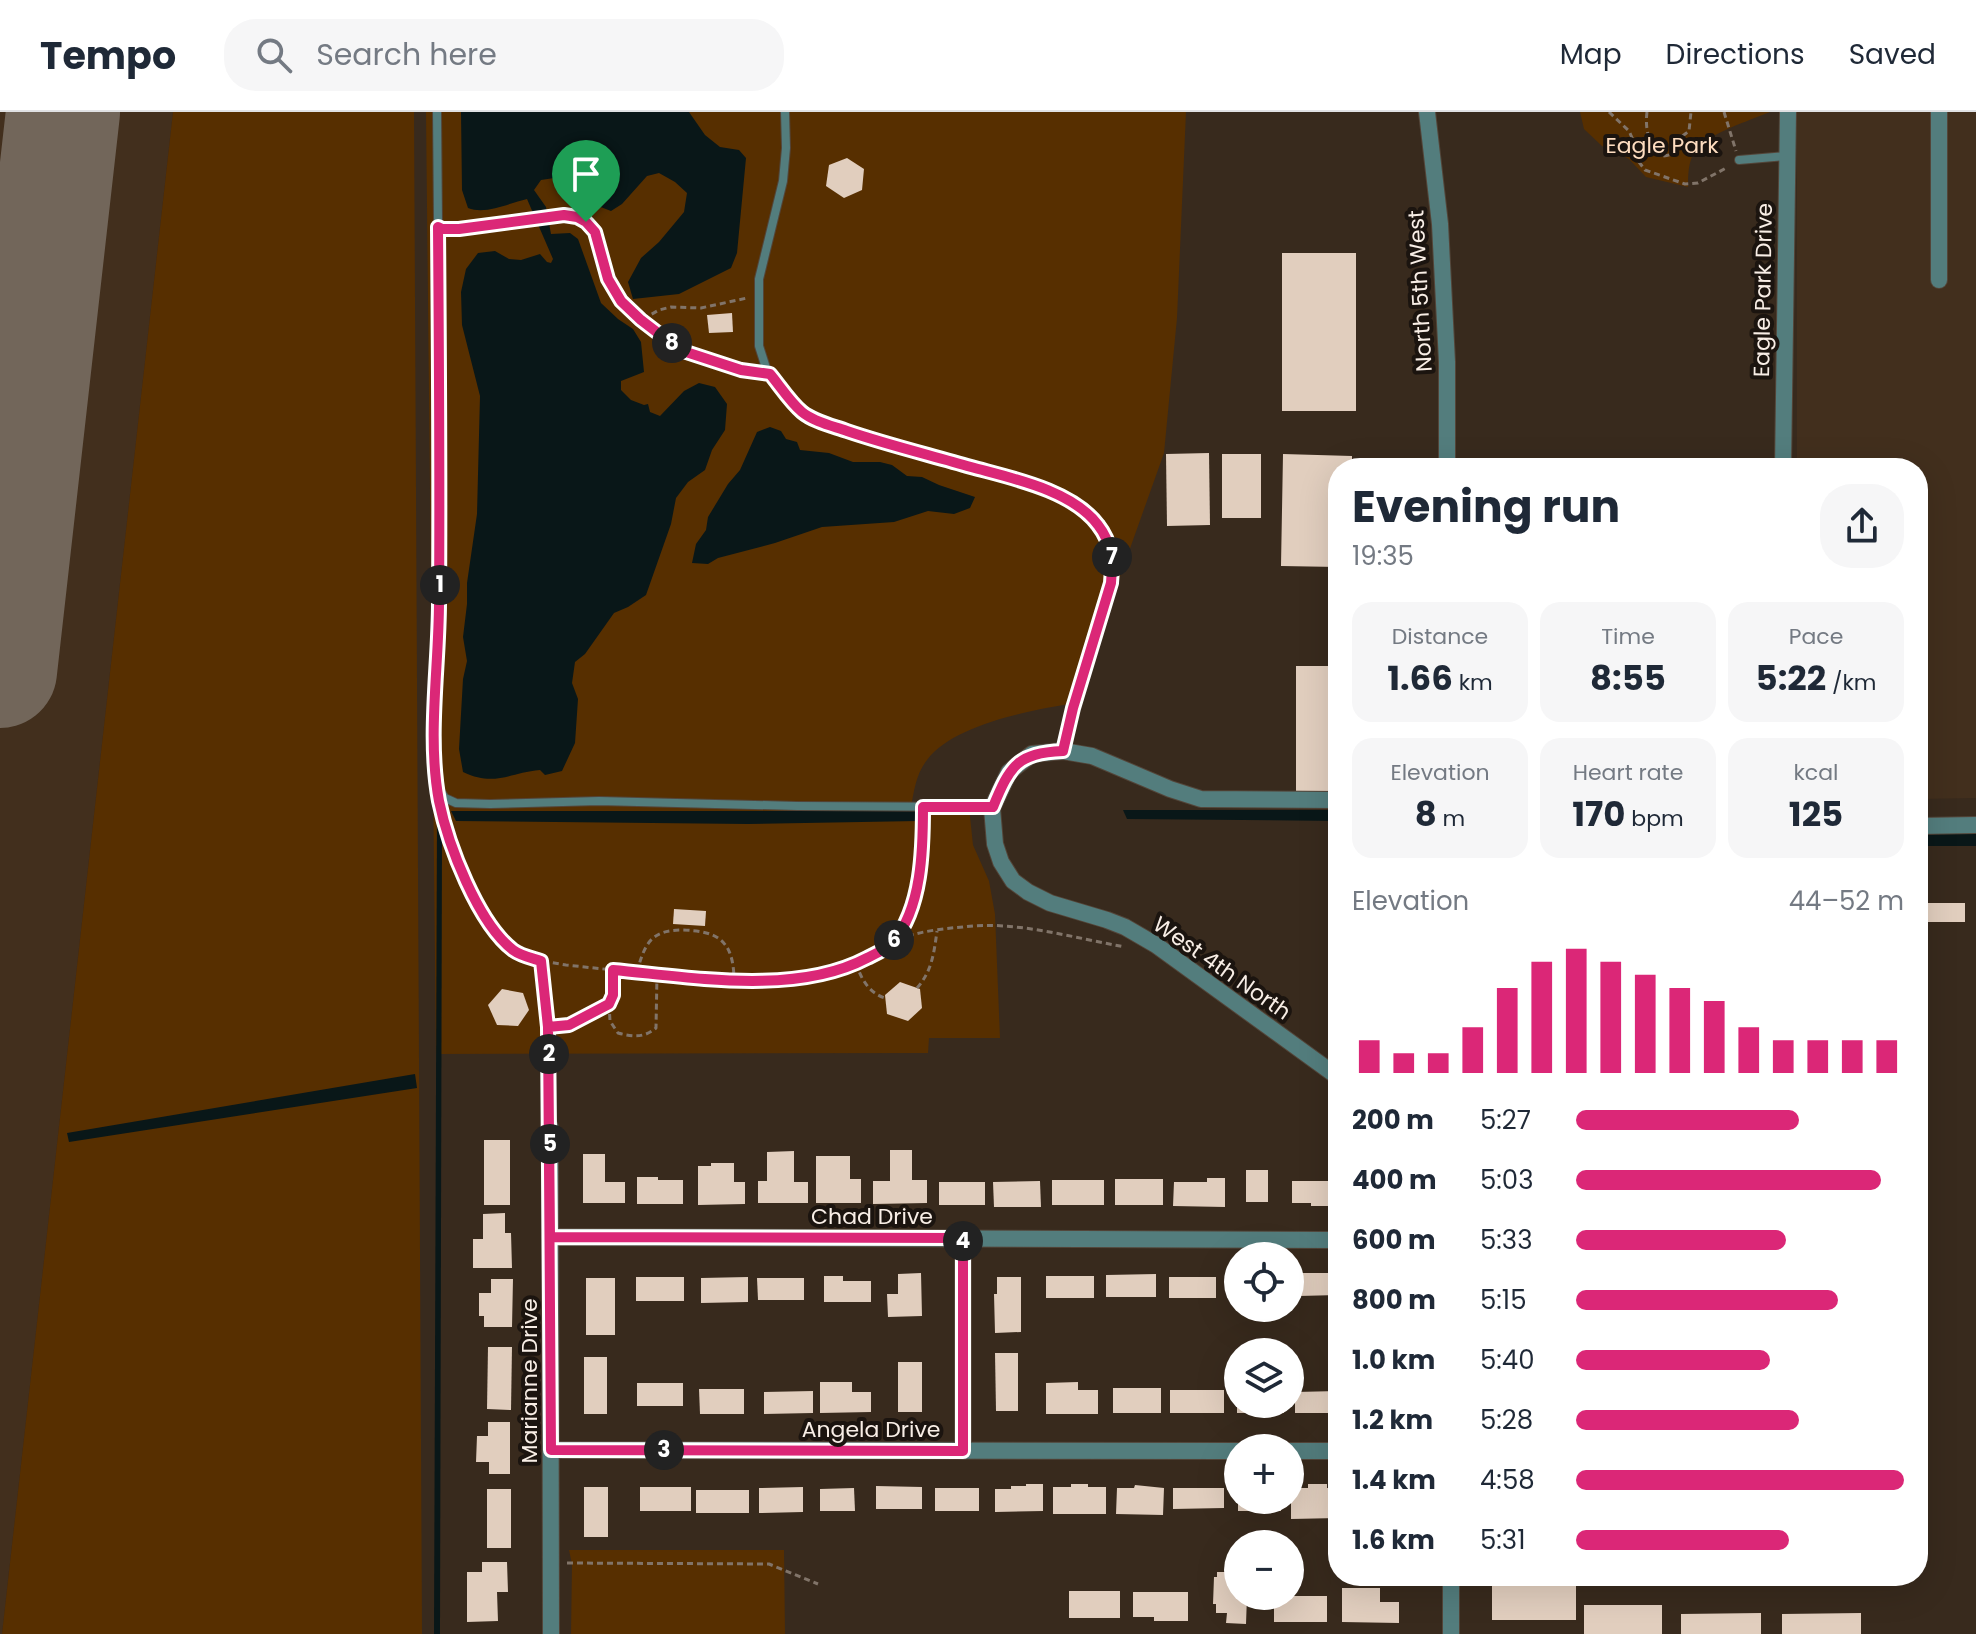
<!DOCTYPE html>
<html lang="en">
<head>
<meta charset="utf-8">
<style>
	body { margin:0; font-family:Poppins,sans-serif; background:#f6f6f7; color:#1f2937; height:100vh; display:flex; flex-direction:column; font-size:30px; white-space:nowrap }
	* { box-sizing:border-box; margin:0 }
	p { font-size:26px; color:#747a83 }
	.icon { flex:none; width:44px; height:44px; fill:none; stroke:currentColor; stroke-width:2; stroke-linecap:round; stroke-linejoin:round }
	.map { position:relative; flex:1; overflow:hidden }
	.drawer { position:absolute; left:1328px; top:346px; width:600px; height:1128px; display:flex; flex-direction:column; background:#fff; border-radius:32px; box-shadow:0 8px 32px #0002 }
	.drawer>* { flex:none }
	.controls { position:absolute; left:1224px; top:1130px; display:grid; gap:16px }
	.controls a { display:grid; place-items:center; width:80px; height:80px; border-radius:50%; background:#fff; box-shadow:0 8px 32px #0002; font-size:40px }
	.pin { position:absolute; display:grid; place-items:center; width:68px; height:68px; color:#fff; margin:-82px -34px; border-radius:50% 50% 50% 0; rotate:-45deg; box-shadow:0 0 8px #0007 }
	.pin .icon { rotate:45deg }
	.km { position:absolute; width:40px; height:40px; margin:-20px; border-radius:50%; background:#222; color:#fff; font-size:22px; line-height:40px; text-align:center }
	.round { display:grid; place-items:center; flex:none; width:84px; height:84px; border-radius:32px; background:#f6f6f7 }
	.head { display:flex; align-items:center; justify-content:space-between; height:136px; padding:0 24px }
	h1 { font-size:44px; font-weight:700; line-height:60px }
	.figures { display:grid; grid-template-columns:repeat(3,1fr); gap:12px; height:136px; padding:8px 24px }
	.figures div { display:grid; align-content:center; border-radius:20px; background:#f6f6f7; text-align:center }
	.figures b { font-size:34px; font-weight:700 }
	.figures small { font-size:22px; font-weight:400 }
	.figures p { font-size:22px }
	.chart { height:224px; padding:16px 24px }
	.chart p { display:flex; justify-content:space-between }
	.chart svg { width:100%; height:144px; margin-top:8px; stroke:#db2777; stroke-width:6 }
	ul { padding:0 24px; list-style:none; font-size:26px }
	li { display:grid; grid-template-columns:128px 96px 1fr; align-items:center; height:60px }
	li i { height:20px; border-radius:10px; background:#db2777 }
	header { display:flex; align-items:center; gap:48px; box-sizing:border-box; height:112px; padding:0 40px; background:#fff; border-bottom:2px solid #e0e1e3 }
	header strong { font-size:38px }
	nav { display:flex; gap:44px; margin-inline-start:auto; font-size:28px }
	.search { width:560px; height:72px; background:#f6f6f7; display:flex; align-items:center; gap:20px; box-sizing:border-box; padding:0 28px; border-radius:32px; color:#747a83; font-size:30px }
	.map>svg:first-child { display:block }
	.built { fill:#422f1d }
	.green { fill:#572f00 }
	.water { fill:#091718 }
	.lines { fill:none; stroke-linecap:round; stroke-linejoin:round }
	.runway { stroke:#72665a; stroke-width:114 }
	.building { fill:#e1cebe }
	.lane-casing { stroke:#534539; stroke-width:10 }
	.street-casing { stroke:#534539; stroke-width:18 }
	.path { stroke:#817469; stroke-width:3; stroke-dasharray:6 4; stroke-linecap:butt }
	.lane { stroke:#537d7d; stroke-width:8 }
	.street { stroke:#537d7d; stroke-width:16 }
	.route-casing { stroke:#fff; stroke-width:16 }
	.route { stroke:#db2777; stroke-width:10 }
	.labels { text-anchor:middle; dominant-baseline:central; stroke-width:8; stroke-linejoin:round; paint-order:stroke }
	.park-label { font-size:22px; fill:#feddc0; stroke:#1b140f }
	.street-label { font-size:22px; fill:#f8eee6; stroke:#1b140f }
</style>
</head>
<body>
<header>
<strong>Tempo</strong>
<div class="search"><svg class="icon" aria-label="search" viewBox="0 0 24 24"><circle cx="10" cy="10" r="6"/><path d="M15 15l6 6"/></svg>Search here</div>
<nav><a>Map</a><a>Directions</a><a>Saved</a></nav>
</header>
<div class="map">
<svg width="1976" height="1522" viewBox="0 0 1976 1522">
	<rect width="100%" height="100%" fill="#382a1d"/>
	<g class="built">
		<path d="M0,0H173L2,1522H0Z"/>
		<path d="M1797,0H1976V686L1918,687V356H1797Z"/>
	</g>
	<g class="green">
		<path d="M173,0H414L422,1522H2Z"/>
		<path d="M426,0H1186L1177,206L1164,341L1075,591C1032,598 954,612 927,648C916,662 914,679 911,695H969L973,733L989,769L995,802L1000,926H929L928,941L436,942Z"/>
		<path d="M1580,0H1770C1751,8 1707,22 1696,38C1688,48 1688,63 1688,75L1646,65L1629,47L1602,34L1584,17Z"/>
		<path d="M569,1438H784L785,1522H571L572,1452Z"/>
	</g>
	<g class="water">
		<path d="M461,0H689L705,23L720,35L739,38L746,46L737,141L731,156L679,182L633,187L628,170L641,146L659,130L684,100L687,81L675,70L659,61L647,64L622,92L611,99L580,87L576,73L554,66L541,68L534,78L546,95L551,122L570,121L578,127L601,191L618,207L633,217L641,230L644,260L621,269V278L631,288L644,293L648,292L650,300L660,304L684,279L699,271L715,275L727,292L725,318L712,338L705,358L688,370L676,386L671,412L646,483L628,495L614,501L585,542L575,550L572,571L578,587L575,631L562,659L545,663L540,658C508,661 495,675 463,660L459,637L463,567L467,549L463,525L467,492V471L477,402L480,284L462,213L461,180L466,157L478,141L495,139L509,147L521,148L540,142L547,150L551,151L553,147L527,87C509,91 486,103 468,96L462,78Z"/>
		<path d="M770,315L781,319L786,327L797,330L800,338L829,341L853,350H880L892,353L907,364L922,365L939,373L975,385L970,396L954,402L928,399L894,410L822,415L775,431L718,446L708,452L692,451L696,432L706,418L708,405L728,372L740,358L757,320Z"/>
		<path d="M1123,698H1338V709L1127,707Z"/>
		<path d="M451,699H918V709L748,712L456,709Z"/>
		<path d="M437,704L442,717L440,1522H434Z"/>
		<rect x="1918" y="722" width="58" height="12"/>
		<path d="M415,962L417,976L69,1030L67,1021Z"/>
	</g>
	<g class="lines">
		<path class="runway" d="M0,559L63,0"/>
	</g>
	<g class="building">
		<path d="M847,46L864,57L862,78L844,86L826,74L829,53Z"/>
		<rect x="1282" y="141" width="74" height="158"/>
		<path d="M732,201L733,220L709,221L707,203Z"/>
		<path d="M1209,341L1210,413L1167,414L1166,342Z"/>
		<rect x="1222" y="342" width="39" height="64"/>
		<path d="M1283,342L1352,344V356H1338V455L1281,454Z"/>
		<rect x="1296" y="554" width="42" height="125"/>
		<rect x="1927" y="791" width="38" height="19"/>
		<path d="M674,797L706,799L705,814L673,812Z"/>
		<path d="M900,870L920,877L922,896L908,909L887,902L885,883Z"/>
		<path d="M502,877L523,881L529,898L518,914L497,913L488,893Z"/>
		<rect x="484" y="1028" width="26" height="65"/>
		<path d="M890,1038H912V1068H927V1091L873,1092V1069H890Z"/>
		<path d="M794,1039V1070H808V1091H758V1069H767V1040Z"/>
		<path d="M583,1042H605V1070H625V1091H583Z"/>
		<path d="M816,1044H850V1067H861V1091H816Z"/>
		<path d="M711,1051H734V1070H745V1092L698,1093V1054H711Z"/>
		<rect x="1246" y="1058" width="22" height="32"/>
		<path d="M637,1065H658V1068H683V1092H637Z"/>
		<path d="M1207,1066H1225V1095L1173,1094L1174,1070H1207Z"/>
		<rect x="1115" y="1067" width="48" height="26"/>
		<rect x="1052" y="1068" width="52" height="25"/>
		<path d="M1040,1069L1041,1095H994L993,1070Z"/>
		<path d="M1292,1069H1337V1094H1311V1091H1292Z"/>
		<rect x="939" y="1070" width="46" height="23"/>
		<path d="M505,1101V1121H511L512,1156H473V1127H483V1102Z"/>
		<path d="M921,1161L922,1204L888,1205L887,1182H898V1162Z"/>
		<path d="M1298,1161H1338V1183L1299,1184Z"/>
		<path d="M1156,1162V1185H1106V1163Z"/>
		<rect x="1230" y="1163" width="8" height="24"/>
		<path d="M824,1164H843V1169H871V1190H824Z"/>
		<rect x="1046" y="1164" width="48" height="22"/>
		<rect x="636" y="1165" width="48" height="24"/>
		<path d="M748,1165V1190L701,1191V1166Z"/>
		<path d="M997,1165H1021V1220L995,1221L994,1182H997Z"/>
		<rect x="1169" y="1165" width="47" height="21"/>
		<rect x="586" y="1166" width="29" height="57"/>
		<path d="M757,1166H804V1188H758Z"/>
		<path d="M491,1167H513L512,1215H484V1204H479V1181H491Z"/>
		<path d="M488,1235H512L511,1298L487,1297Z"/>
		<path d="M995,1241H1018V1299H996Z"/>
		<rect x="584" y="1245" width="23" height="57"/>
		<rect x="898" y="1250" width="24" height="50"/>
		<path d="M820,1270H852V1280H871V1300L820,1301Z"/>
		<path d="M1078,1270V1278H1098V1302H1046V1271Z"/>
		<rect x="637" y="1271" width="46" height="23"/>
		<rect x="1113" y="1276" width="48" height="25"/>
		<path d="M699,1277H744V1302H700Z"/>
		<rect x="1170" y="1278" width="54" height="23"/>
		<path d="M813,1279V1301L764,1302V1280Z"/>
		<path d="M1338,1279V1301H1295V1280Z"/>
		<rect x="1237" y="1292" width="47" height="9"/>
		<path d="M488,1310H510V1362H489V1350H476L477,1324H488Z"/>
		<path d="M1026,1372H1043V1399L995,1400V1377H1011V1374H1026Z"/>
		<path d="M1071,1372H1088V1375H1106V1402H1053V1375H1071Z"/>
		<path d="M1308,1372H1327V1376H1338V1406L1291,1407V1376H1308Z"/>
		<path d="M1135,1373L1164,1376L1163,1403L1116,1402L1117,1376H1134Z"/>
		<path d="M876,1374L922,1375V1397H876Z"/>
		<rect x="584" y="1375" width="24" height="50"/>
		<rect x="640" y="1375" width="51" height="24"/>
		<path d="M803,1375V1400L759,1401V1376Z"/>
		<path d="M854,1376L855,1399H820V1377Z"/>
		<rect x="935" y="1376" width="44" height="23"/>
		<path d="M1173,1376H1224V1396L1173,1397Z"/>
		<rect x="487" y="1377" width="24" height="59"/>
		<rect x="696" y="1378" width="53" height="23"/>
		<rect x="1238" y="1388" width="43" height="11"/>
		<path d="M482,1450H507L508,1480H497L498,1509L467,1510V1460H482Z"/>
		<path d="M1217,1460H1238V1484H1247L1246,1512L1226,1511L1227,1501H1216V1492H1213L1214,1465H1217Z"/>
		<rect x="1492" y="1464" width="84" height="44"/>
		<path d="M1342,1476H1380V1490H1399V1511L1342,1510Z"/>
		<rect x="1069" y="1479" width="51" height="27"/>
		<path d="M1133,1480H1188V1509H1154V1505H1133Z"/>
		<rect x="1274" y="1484" width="53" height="26"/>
		<rect x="1584" y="1493" width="78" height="29"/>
		<path d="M1761,1501V1522H1681V1502Z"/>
		<path d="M1861,1501V1522H1782V1502Z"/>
	</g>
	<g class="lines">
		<defs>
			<g id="lane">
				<path d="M437,0L440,331L439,495L434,652L436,669L441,680L445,686L456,691L490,692L599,689L797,694L992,695"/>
				<path d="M785,0L786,36L783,69L759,167V234L767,259L802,300L821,310L863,324L1019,368L1061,384L1085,399L1097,411L1111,437L1112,452L1111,471L1073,596L1063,639"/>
				<path d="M1739,48L1787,44"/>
			</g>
			<g id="street">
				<path d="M1427,0L1440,112L1447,250V356"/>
				<path d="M1939,0V168"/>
				<path d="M1783,356L1788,0"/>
				<path d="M1338,688L1201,687L1170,677L1092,644L1063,639L1032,642L1019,652L1009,660L992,696L995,732L1001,750L1013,769L1028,780L1050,791L1107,808L1125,815L1156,833L1338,965"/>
				<path d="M1918,714L1976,713"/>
				<path d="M550,1015L551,1522"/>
				<path d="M550,1125L1338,1128"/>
				<path d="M963,1126V1339"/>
				<path d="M551,1338L1238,1339"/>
				<path d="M1290,1339H1338"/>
				<path d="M1451,1464V1522"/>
			</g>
		</defs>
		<use href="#lane" class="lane-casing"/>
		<use href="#street" class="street-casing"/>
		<g class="path">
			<path d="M1609,0L1629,19L1636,35L1639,50L1645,58L1685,72L1698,71L1728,55"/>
			<path d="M1647,0C1645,16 1648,34 1662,44C1679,43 1673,36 1680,26C1682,24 1688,20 1689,19L1691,0"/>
			<path d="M1724,0L1736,39"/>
			<path d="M450,117L564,103L577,105L586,110L595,120L608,167L621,189L641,208L680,238L741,258L754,260"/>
			<path d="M643,207L659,198L671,195L701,196L747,186"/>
			<path d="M442,699C454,737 481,823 517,842C524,845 534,847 541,849L548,915L550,1000"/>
			<path d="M891,833C897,824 903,815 907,806C921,776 923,739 923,707"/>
			<path d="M543,849L566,853L613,858V883L609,892L569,913L548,915"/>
			<path d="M856,851C861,867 869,881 885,886"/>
			<path d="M637,860C640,849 644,834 653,826C662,819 672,818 683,818C718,819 733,829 734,866"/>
			<path d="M657,863C711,867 781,875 832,860C860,852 883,834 909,824C922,819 949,816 963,815C1014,808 1074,826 1125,835"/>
			<path d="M917,876C932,859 934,841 937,819"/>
			<path d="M609,892L610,909L618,921C633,925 644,926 656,916L657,863L614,858"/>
			<path d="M567,1451L769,1452L818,1472"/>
		</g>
		<use href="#lane" class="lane"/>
		<use href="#street" class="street"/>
	</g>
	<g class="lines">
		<defs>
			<path id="route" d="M586,110L577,105L564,103L459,117H442L438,115C439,240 440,365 439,490C439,555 427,625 439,689C448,733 478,811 513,838C521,844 532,846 541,849L548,915L551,1338L963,1339V1126L550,1125L548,915L569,913L609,892L613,883V858C691,865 795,884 867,846C875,842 887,837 893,830C922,796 923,737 923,695H993C1010,654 1017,641 1063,639L1073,596L1111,471C1113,449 1112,431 1098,413C1072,378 1011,366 971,355C930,343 888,333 847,319C833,314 814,310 802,300C790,290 780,274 770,262L741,258L680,238L641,208L621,189L608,167L595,120L586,110"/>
		</defs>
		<use href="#route" class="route-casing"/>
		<use href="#route" class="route"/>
	</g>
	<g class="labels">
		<g class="park-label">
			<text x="1662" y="33">Eagle Park</text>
		</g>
		<g class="street-label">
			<text transform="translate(1763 178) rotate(-89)">Eagle Park Drive</text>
			<text transform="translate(1420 179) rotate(-93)">North 5th West</text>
			<text transform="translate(1222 856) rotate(35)">West 4th North</text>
			<text x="872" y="1104">Chad Drive</text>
			<text transform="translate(529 1269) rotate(-90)">Marianne Drive</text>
			<text x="871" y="1317">Angela Drive</text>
		</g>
	</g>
</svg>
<div class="controls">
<a><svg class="icon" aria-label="locate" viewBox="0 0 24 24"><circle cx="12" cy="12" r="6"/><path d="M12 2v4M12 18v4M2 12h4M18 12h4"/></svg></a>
<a><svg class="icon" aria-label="layers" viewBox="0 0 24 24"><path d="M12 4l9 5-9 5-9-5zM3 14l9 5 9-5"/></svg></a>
<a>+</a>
<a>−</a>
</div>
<div class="pin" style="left:586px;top:110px;background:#1e9e55"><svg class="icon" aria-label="arrive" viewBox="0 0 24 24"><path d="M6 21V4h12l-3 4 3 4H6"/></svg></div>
<b class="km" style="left:440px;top:473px">1</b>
<b class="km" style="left:549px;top:942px">2</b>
<b class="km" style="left:664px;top:1338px">3</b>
<b class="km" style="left:963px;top:1129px">4</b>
<b class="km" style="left:550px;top:1032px">5</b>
<b class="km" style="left:894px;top:828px">6</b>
<b class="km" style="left:1112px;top:445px">7</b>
<b class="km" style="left:672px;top:231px">8</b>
<section class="drawer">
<div class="head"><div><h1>Evening run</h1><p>19:35</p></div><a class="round"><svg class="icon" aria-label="share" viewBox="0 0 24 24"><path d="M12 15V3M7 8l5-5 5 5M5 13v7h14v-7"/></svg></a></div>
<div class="figures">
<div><p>Distance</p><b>1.66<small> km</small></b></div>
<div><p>Time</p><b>8:55</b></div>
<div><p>Pace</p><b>5:22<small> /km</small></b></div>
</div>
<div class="figures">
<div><p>Elevation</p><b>8<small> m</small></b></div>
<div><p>Heart rate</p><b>170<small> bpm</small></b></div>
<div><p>kcal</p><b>125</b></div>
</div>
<div class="chart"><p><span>Elevation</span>44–52 m</p>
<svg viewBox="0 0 160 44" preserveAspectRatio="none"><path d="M5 44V34M15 44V38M25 44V38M35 44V30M45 44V18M55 44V10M65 44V6M75 44V10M85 44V14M95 44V18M105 44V22M115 44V30M125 44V34M135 44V34M145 44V34M155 44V34"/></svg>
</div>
<ul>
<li><b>200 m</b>5:27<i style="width:68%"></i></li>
<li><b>400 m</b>5:03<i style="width:93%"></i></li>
<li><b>600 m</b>5:33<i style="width:64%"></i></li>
<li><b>800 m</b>5:15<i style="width:80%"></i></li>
<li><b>1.0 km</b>5:40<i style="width:59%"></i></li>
<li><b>1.2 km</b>5:28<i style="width:68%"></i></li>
<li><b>1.4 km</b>4:58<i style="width:100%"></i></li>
<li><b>1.6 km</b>5:31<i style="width:65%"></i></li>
</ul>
</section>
</div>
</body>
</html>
